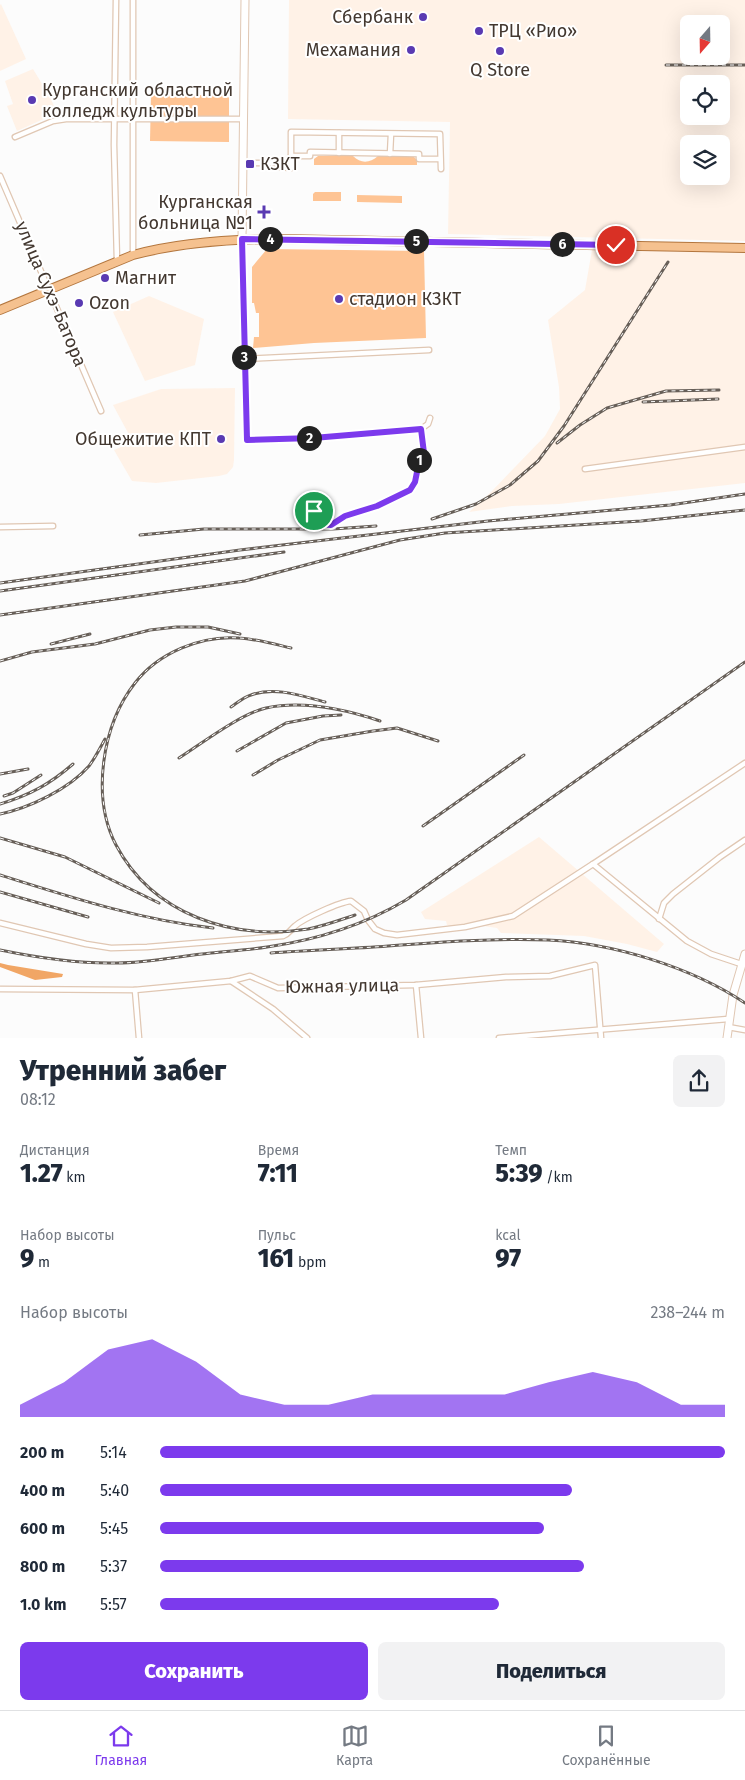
<!DOCTYPE html>
<html lang="ru">
<head>
<meta charset="utf-8">
<style>
	body { margin:0; font-family:"Fira Sans",sans-serif; background:#f2f2f3; color:#1f2937; height:100vh; display:flex; flex-direction:column; font-size:19px; white-space:nowrap }
	* { box-sizing:border-box; margin:0 }
	p { font-size:16px; color:#747a83 }
	.icon { flex:none; width:28px; height:28px; fill:none; stroke:currentColor; stroke-width:2; stroke-linecap:round; stroke-linejoin:round }
	.map { position:relative; height:1038px; overflow:hidden }
	.side { display:flex; flex-direction:column; background:#fff; flex:1 }
	.side>* { flex:none }
	.needle { width:32px; rotate:200deg }
	.buttons { position:absolute; left:680px; top:15px; display:grid; gap:10px }
	.buttons a { display:grid; place-items:center; width:50px; height:50px; border-radius:8px; background:#fff; box-shadow:0 5px 20px #0002; font-size:25px }
	.pin { position:absolute; display:grid; place-items:center; width:42px; height:42px; color:#fff; margin:-21px; border:2px solid #fff; border-radius:50%; box-shadow:0 1px 5px #0007 }
	.km { position:absolute; width:25px; height:25px; margin:-12px; border-radius:50%; background:#222; color:#fff; font-size:14px; line-height:25px; text-align:center }
	.round { display:grid; place-items:center; flex:none; width:52px; height:52px; border-radius:8px; background:#f2f2f3 }
	.overview { display:flex; align-items:center; justify-content:space-between; height:85px; padding:0 20px }
	h1 { font-size:28px; font-weight:800; line-height:38px }
	.metrics { display:grid; grid-template-columns:repeat(3,1fr); gap:8px; height:85px; padding:5px 20px }
	.metrics div { display:grid; align-content:center }
	.metrics b { font-size:25px; font-weight:800 }
	.metrics small { font-size:14px; font-weight:400 }
	.metrics p { font-size:14px }
	.chart { height:140px; padding:10px 20px }
	.chart p { display:flex; justify-content:space-between }
	.chart svg { width:100%; height:90px; margin-top:5px; fill:#7c3aed; opacity:.7 }
	.action { display:flex; gap:10px; margin-top:auto; padding:10px 20px }
	.action a { flex:1; height:58px; border-radius:8px; background:#7c3aed; color:#fff; font-size:20px; font-weight:800; line-height:58px; text-align:center }
	.action a+a { background:#f2f2f3; color:#1f2937 }
	ul { padding:0 20px; list-style:none; font-size:16px }
	li { display:grid; grid-template-columns:80px 60px 1fr; align-items:center; height:38px }
	li i { height:12px; border-radius:6px; background:#7c3aed }
	.tab-bar { display:flex; justify-content:space-around; align-items:center; height:70px; border-top:1px solid #e0e1e3; background:#fff; font-size:14px; color:#747a83 }
	.tab-bar a { display:grid; justify-items:center; gap:2px }
	.tab-bar .active { color:#7c3aed }
	.map>svg:first-child { display:block }
	.built { fill:#fff2e7; fill-rule:evenodd }
	.green { fill:#fec494 }
	.water { fill:#f1a665 }
	.lines { fill:none; stroke-linecap:round; stroke-linejoin:round }
	.street-casing { stroke:#e0c7b3; stroke-width:7 }
	.secondary-casing { stroke:#e0c7b3; stroke-width:9 }
	.primary-casing { stroke:#b3763e; stroke-width:10 }
	.street { stroke:#fff; stroke-width:4.5 }
	.secondary { stroke:#fff; stroke-width:7 }
	.primary { stroke:#f5c18f; stroke-width:8 }
	.rail-casing { stroke:#675f58; stroke-width:3 }
	.rail { stroke:#fff; stroke-width:1; stroke-dasharray:4; stroke-linecap:butt }
	.route-casing { stroke:#fff; stroke-width:10 }
	.route { stroke:#7c3aed; stroke-width:6 }
	.poi-dot { fill:#593ab2; stroke:#fff; stroke-width:2 }
	.labels { text-anchor:middle; dominant-baseline:central; stroke-width:4; stroke-linejoin:round; paint-order:stroke }
	.poi-label { font-size:18px; fill:#433830; stroke:#fff; text-anchor:start }
	.street-label { font-size:18px; fill:#433830; stroke:#fff }
</style>
</head>
<body>
<div class="map">
<svg width="745" height="1038" viewBox="0 0 745 1038">
	<rect width="100%" height="100%" fill="#fcfcfc"/>
	<g class="built">
		<path d="M289,0H745V241L448,234L450,122L288,119ZM689,24H721V56H689ZM689,84H721V116H689ZM689,144H721V176H689Z"/>
		<path d="M1,4L26,59L0,71V5Z"/>
		<path d="M33,69L50,97L57,113L17,131L7,106L13,104L5,81Z"/>
		<path d="M592,250L745,252V483L559,504L512,506L469,512L491,492L545,436L560,409L559,387L548,320L585,290Z"/>
		<path d="M149,296L204,319L195,365L145,381L113,312Z"/>
		<path d="M235,388L234,460L233,467L227,474L219,476L156,483L132,481L114,450L133,442L113,405L161,389Z"/>
		<path d="M539,837L664,944L657,952L627,944L584,936L501,933L497,928L470,924L451,927L447,925L446,921L425,919L421,912Z"/>
	</g>
	<g class="green">
		<path d="M151,95H229V142L150,141Z"/>
		<path d="M318,156H353C361,164 370,163 378,156H413L417,160V165H314V159Z"/>
		<path d="M315,192H341V201H313V194Z"/>
		<path d="M357,195L402,196V203L357,202Z"/>
		<path d="M267,249L424,251L426,338L314,343L253,348L254,337H259V313H256L254,303H252V267Z"/>
	</g>
	<path class="water" d="M0,963L8,965L63,974L62,977L35,980L0,967Z"/>
	<g class="lines">
		<defs>
			<g id="street">
				<path d="M116,0L114,145L117,261"/>
				<path d="M133,0V255"/>
				<path d="M15,137L53,121L66,119H244"/>
				<path d="M339,153V133"/>
				<path d="M390,154L391,134"/>
				<path d="M291,156H310V152L419,154V159H440"/>
				<path d="M243,163H277L279,167L291,168V132L440,134L441,169"/>
				<path d="M0,176L101,411"/>
				<path d="M242,239L247,440L313,438L421,429L428,424L430,418"/>
				<path d="M244,359L429,350"/>
				<path d="M585,469L745,447"/>
				<path d="M314,511L319,524L331,525L345,516L377,506L410,490L415,482L420,457L424,453L421,429"/>
				<path d="M0,527L53,526"/>
				<path d="M593,864L745,763"/>
				<path d="M659,919L664,903L673,894L720,857L745,840"/>
				<path d="M0,923L86,944L111,948L147,947L283,936C289,934 290,930 295,926C304,918 340,902 351,901L364,911L368,920L375,929L384,933L397,935L465,927L513,916L593,864L687,941L711,954L741,964"/>
				<path d="M231,981L273,1009L307,1038"/>
				<path d="M416,985L421,1038"/>
				<path d="M0,989L135,990L231,981L250,976L278,988L416,985L506,977L550,976L595,965L601,1038"/>
				<path d="M135,990L139,1038"/>
				<path d="M728,1027L745,1030"/>
				<path d="M499,1038L728,1019"/>
			</g>
			<g id="secondary">
				<path d="M242,239L245,0"/>
				<path d="M727,1038L733,995L745,954"/>
			</g>
			<path id="primary" d="M0,310L133,255C182,242 231,239 281,239L745,248"/>
		</defs>
		<use href="#street" class="street-casing"/>
		<use href="#secondary" class="secondary-casing"/>
		<use href="#primary" class="primary-casing"/>
		<use href="#street" class="street"/>
		<use href="#secondary" class="secondary"/>
		<use href="#primary" class="primary"/>
		<defs>
			<g id="rail">
				<path d="M666,65H745"/>
				<path d="M643,402L718,399"/>
				<path d="M557,443L580,425L607,408L666,391L719,390"/>
				<path d="M432,519L476,504L510,485L538,461L564,426L668,262"/>
				<path d="M140,535L204,529H333L376,526"/>
				<path d="M0,583L240,550L488,521L670,505L745,494"/>
				<path d="M0,591L284,552"/>
				<path d="M0,615L245,581L400,540L445,533L641,521L745,510"/>
				<path d="M51,644L90,634"/>
				<path d="M291,648C274,644 257,639 239,638C201,635 158,653 135,683C102,725 91,797 116,845C153,915 233,941 308,929C324,926 340,920 355,915"/>
				<path d="M0,661L32,652L95,644L150,630L176,627H208L240,634"/>
				<path d="M231,707C237,703 244,697 251,695C275,686 302,696 325,702"/>
				<path d="M237,751L286,723L323,716L341,715"/>
				<path d="M179,758C201,744 240,714 266,708C304,700 344,709 380,721"/>
				<path d="M0,774L28,769"/>
				<path d="M253,775L278,760L320,740L373,731L397,728L438,741"/>
				<path d="M4,796L13,793L41,775"/>
				<path d="M0,804C30,795 50,784 73,764"/>
				<path d="M0,814C29,808 69,789 89,766C95,758 100,748 105,739"/>
				<path d="M423,826L524,755"/>
				<path d="M0,838L65,857L159,903"/>
				<path d="M0,875C70,897 140,920 213,928"/>
				<path d="M0,892L88,917"/>
				<path d="M0,950C39,958 77,964 117,963C148,963 180,956 211,953C230,951 249,950 267,947C316,940 364,925 406,900L745,662"/>
				<path d="M271,953C310,950 349,949 388,946C441,942 495,938 548,940C613,943 691,967 745,1003"/>
			</g>
		</defs>
		<use href="#rail" class="rail-casing"/>
		<use href="#rail" class="rail"/>
	</g>
	<g class="lines">
		<defs>
			<path id="route" d="M314,511L319,524L331,525L345,516L377,506L410,490L415,482L420,457L424,453L421,429L313,438L247,440L242,239L616,245"/>
		</defs>
		<use href="#route" class="route-casing"/>
		<use href="#route" class="route"/>
	</g>
	<g class="poi-dot">
		<circle cx="423" cy="17" r="5"/>
		<circle cx="479" cy="31" r="5"/>
		<circle cx="411" cy="50" r="5"/>
		<circle cx="500" cy="51" r="5"/>
		<circle cx="32" cy="100" r="5"/>
		<rect x="245" y="159" width="10" height="10" rx="2.5"/>
		<path d="M261.5 204.5h5v5h5v5h-5v5h-5v-5h-5v-5h5z"/>
		<circle cx="105" cy="278" r="5"/>
		<circle cx="339" cy="299" r="5"/>
		<circle cx="79" cy="303" r="5"/>
		<circle cx="221" cy="439" r="5"/>
	</g>
	<g class="labels">
		<g class="poi-label">
			<text x="413" y="17" text-anchor="end">Сбербанк</text>
			<text x="489" y="31">ТРЦ «Рио»</text>
			<text x="401" y="50" text-anchor="end">Мехамания</text>
			<text x="500" y="70" text-anchor="middle">Q Store</text>
			<text x="42" y="90">Курганский областной<tspan x="42" dy="21">колледж культуры</tspan></text>
			<text x="260" y="164">КЗКТ</text>
			<text x="253" y="202" text-anchor="end">Курганская<tspan x="253" dy="21">больница №1</tspan></text>
			<text x="115" y="278">Магнит</text>
			<text x="349" y="299">стадион КЗКТ</text>
			<text x="89" y="303">Ozon</text>
			<text x="211" y="439" text-anchor="end">Общежитие КПТ</text>
		</g>
		<g class="street-label">
			<text transform="translate(51 294) rotate(67)">улица Сухэ-Батора</text>
			<text transform="translate(342 986) rotate(-1)">Южная улица</text>
		</g>
	</g>
</svg>
<div class="buttons">
<a><svg class="needle" viewBox="-14 -14 28 28"><path d="M0-13l5 13h-10z" fill="#e53935"/><path d="M0 13l5-13h-10z" fill="#747a83"/></svg></a>
<a><svg class="icon" aria-label="locate" viewBox="0 0 24 24"><circle cx="12" cy="12" r="6"/><path d="M12 2v4M12 18v4M2 12h4M18 12h4"/></svg></a>
<a><svg class="icon" aria-label="layers" viewBox="0 0 24 24"><path d="M12 4l9 5-9 5-9-5zM3 14l9 5 9-5"/></svg></a>
</div>
<div class="pin" style="left:314px;top:511px;background:#1e9e55"><svg class="icon" aria-label="arrive" viewBox="0 0 24 24"><path d="M6 21V4h12l-3 4 3 4H6"/></svg></div>
<div class="pin" style="left:616px;top:245px;background:#d93025"><svg class="icon" aria-label="check" viewBox="0 0 24 24"><path d="M5 12l5 5 9-10"/></svg></div>
<b class="km" style="left:419px;top:460px">1</b>
<b class="km" style="left:309px;top:438px">2</b>
<b class="km" style="left:244px;top:357px">3</b>
<b class="km" style="left:270px;top:239px">4</b>
<b class="km" style="left:416px;top:241px">5</b>
<b class="km" style="left:562px;top:244px">6</b>
</div>
<section class="side">
<div class="overview"><div><h1>Утренний забег</h1><p>08:12</p></div><a class="round"><svg class="icon" aria-label="share" viewBox="0 0 24 24"><path d="M12 15V3M7 8l5-5 5 5M5 13v7h14v-7"/></svg></a></div>
<div class="metrics">
<div><p>Дистанция</p><b>1.27<small> km</small></b></div>
<div><p>Время</p><b>7:11</b></div>
<div><p>Темп</p><b>5:39<small> /km</small></b></div>
</div>
<div class="metrics">
<div><p>Набор высоты</p><b>9<small> m</small></b></div>
<div><p>Пульс</p><b>161<small> bpm</small></b></div>
<div><p>kcal</p><b>97</b></div>
</div>
<div class="chart"><p><span>Набор высоты</span>238–244 m</p>
<svg viewBox="0 0 160 44" preserveAspectRatio="none"><path d="M0 44V38L10 27L20 11L30 6L40 17L50 33L60 38L70 38L80 33L90 33L100 33L110 33L120 27L130 22L140 27L150 38L160 38V44z"/></svg>
</div>
<ul>
<li><b>200 m</b>5:14<i style="width:100%"></i></li>
<li><b>400 m</b>5:40<i style="width:73%"></i></li>
<li><b>600 m</b>5:45<i style="width:68%"></i></li>
<li><b>800 m</b>5:37<i style="width:75%"></i></li>
<li><b>1.0 km</b>5:57<i style="width:60%"></i></li>
</ul>
<div class="action"><a>Сохранить</a><a>Поделиться</a></div>
</section>
<nav class="tab-bar">
<a class="active"><svg class="icon" aria-label="home" viewBox="0 0 24 24"><path d="M3 11l9-7 9 7M6 9v11h12V9"/></svg>Главная</a>
<a><svg class="icon" aria-label="map" viewBox="0 0 24 24"><path d="M3 6l6-2 6 2 6-2v14l-6 2-6-2-6 2zM9 4v14M15 6v14"/></svg>Карта</a>
<a><svg class="icon" aria-label="saved" viewBox="0 0 24 24"><path d="M7 4h10v16l-5-4-5 4z"/></svg>Сохранённые</a>
</nav>
</body>
</html>
